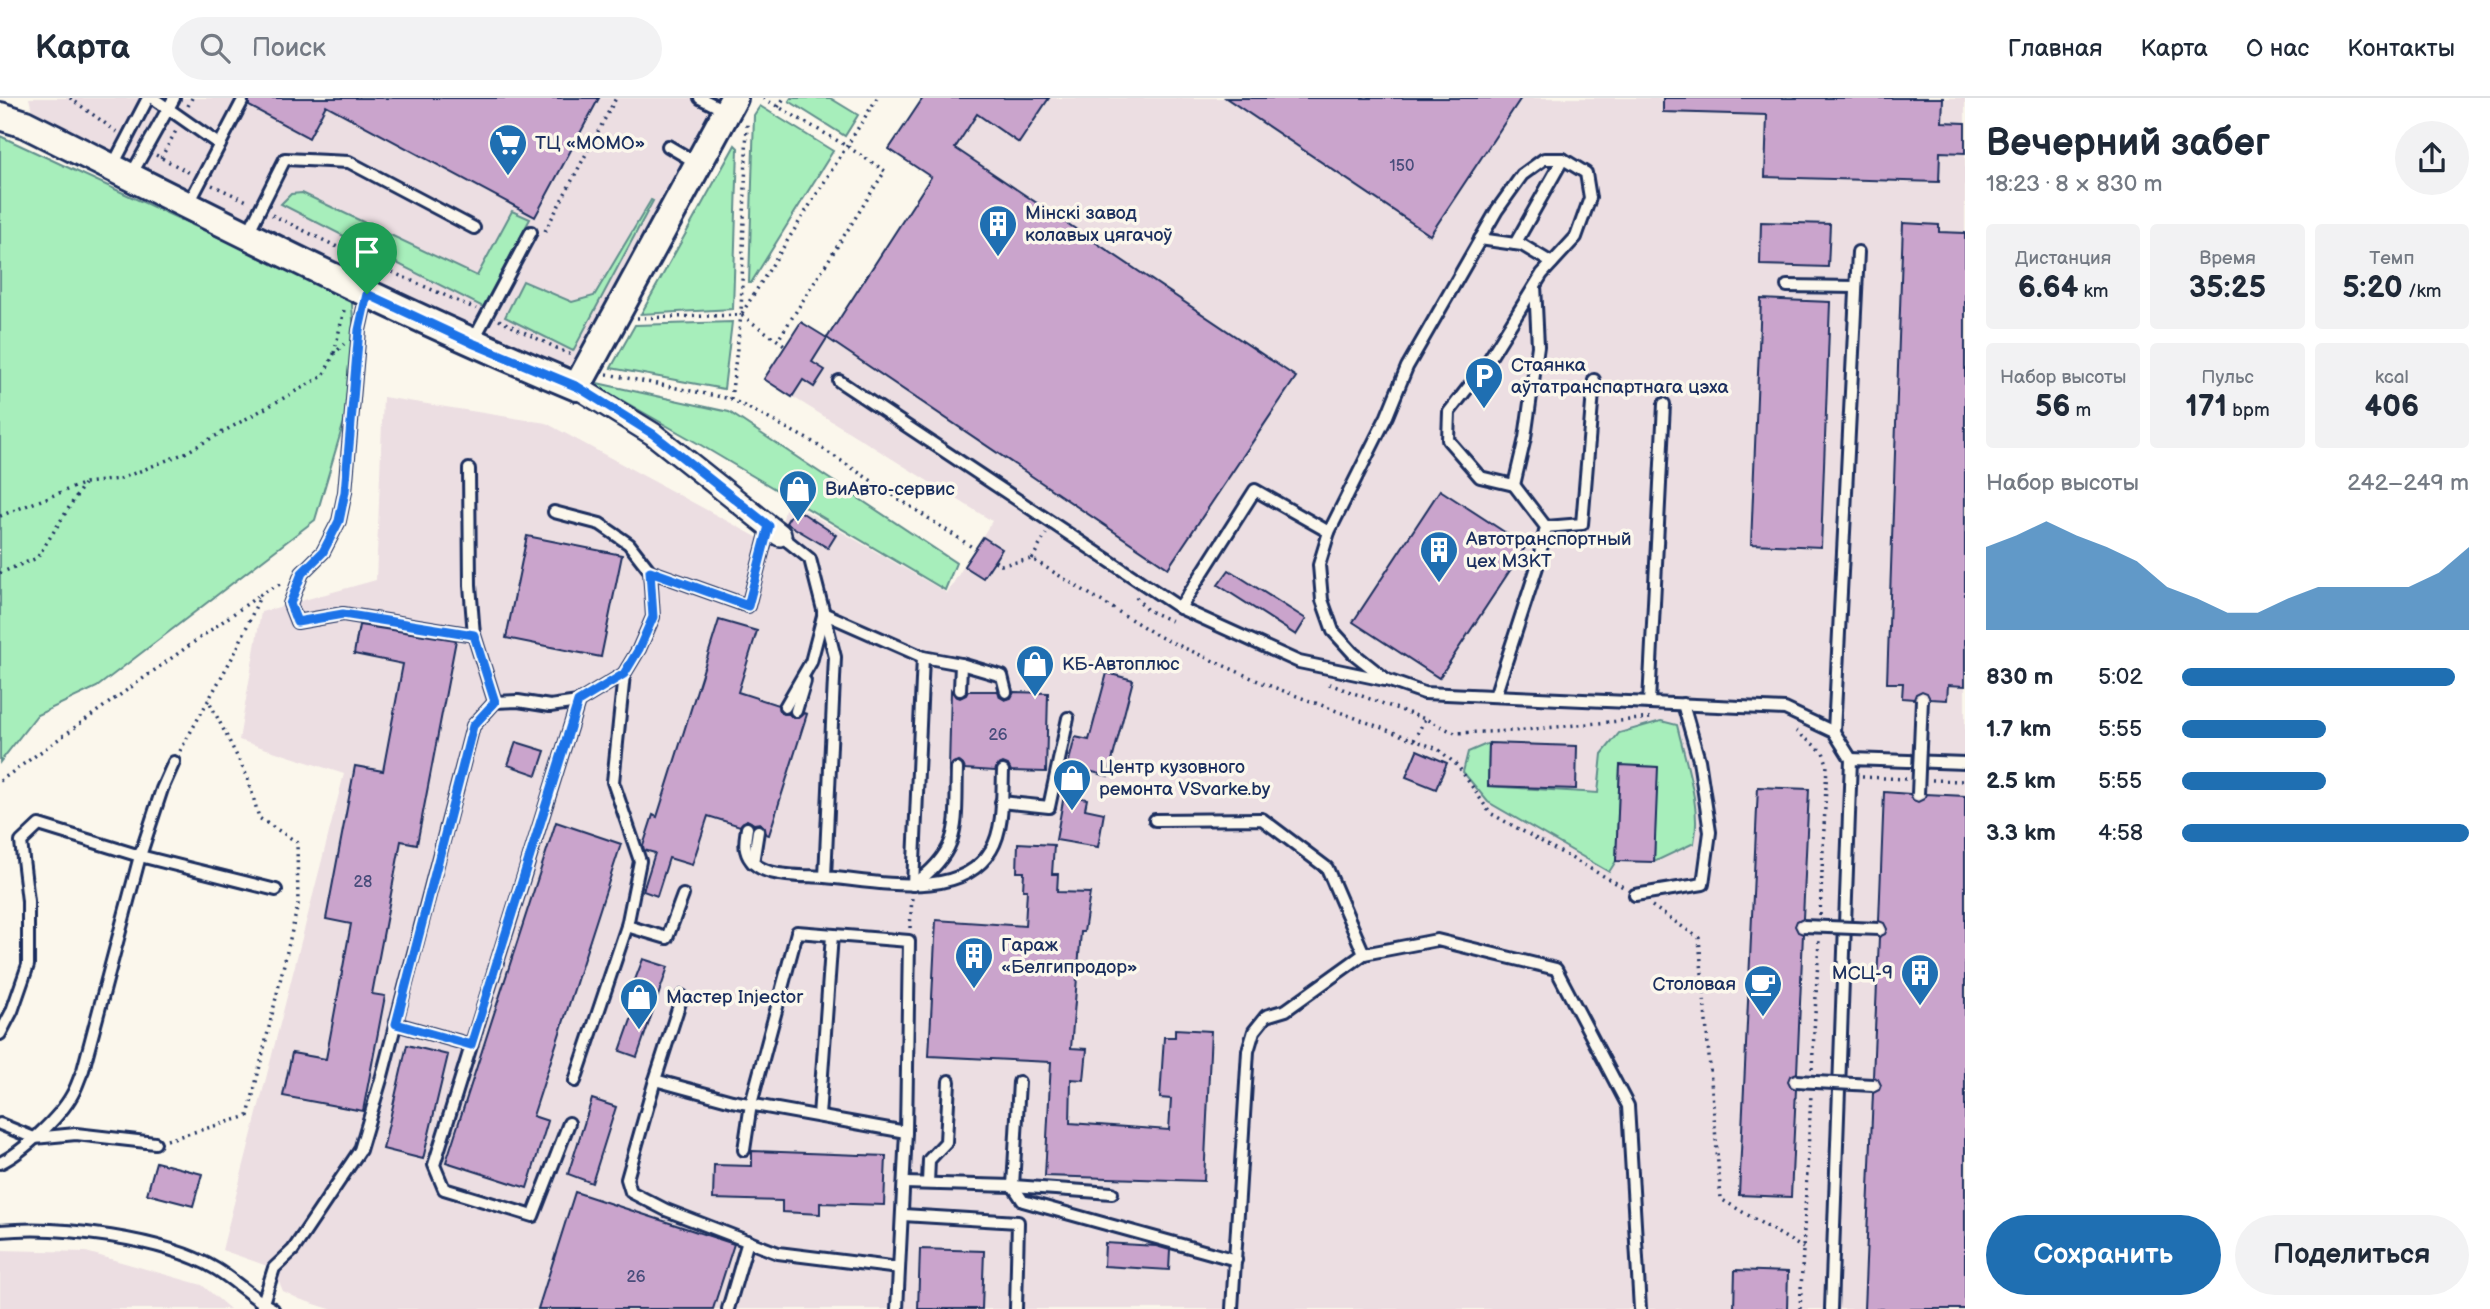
<!DOCTYPE html>
<html lang="ru">
<head>
<meta charset="utf-8">
<style>
	body { margin:0; font-family:"Balsamiq Sans",sans-serif; background:#f2f2f3; color:#1f2937; height:100vh; display:flex; flex-direction:column; font-size:26px; white-space:nowrap }
	* { box-sizing:border-box; margin:0 }
	p { font-size:23px; color:#747a83 }
	.icon { flex:none; width:38px; height:38px; fill:none; stroke:currentColor; stroke-width:2; stroke-linecap:round; stroke-linejoin:round }
	.map { position:relative; flex:1; overflow:hidden }
	.sheet { display:flex; flex-direction:column; background:#fff; width:525px }
	.sheet>* { flex:none }
	.pin { position:absolute; display:grid; place-items:center; width:60px; height:60px; color:#fff; margin:-72px -30px; border-radius:50% 50% 50% 0; rotate:-45deg; box-shadow:0 0 7px #0007 }
	.pin .icon { rotate:45deg }
	.round { display:grid; place-items:center; flex:none; width:74px; height:74px; border-radius:37px; background:#f2f2f3 }
	.head { display:flex; align-items:center; justify-content:space-between; height:119px; padding:0 21px }
	h1 { font-size:38px; font-weight:700; line-height:52px }
	.figures { display:grid; grid-template-columns:repeat(3,1fr); gap:10px; height:119px; padding:7px 21px }
	.figures div { display:grid; align-content:center; border-radius:7px; background:#f2f2f3; text-align:center }
	.figures b { font-size:30px; font-weight:700 }
	.figures small { font-size:19px; font-weight:400 }
	.figures p { font-size:19px }
	.chart { height:196px; padding:14px 21px }
	.chart p { display:flex; justify-content:space-between }
	.chart svg { width:100%; height:126px; margin-top:7px; fill:#1f6fb2; opacity:.7 }
	.button { display:flex; gap:14px; margin-top:auto; padding:14px 21px }
	.button a { flex:1; height:80px; border-radius:42px; background:#1f6fb2; color:#fff; font-size:28px; font-weight:700; line-height:80px; text-align:center }
	.button a+a { background:#f2f2f3; color:#1f2937 }
	ul { padding:0 21px; list-style:none; font-size:23px }
	li { display:grid; grid-template-columns:112px 84px 1fr; align-items:center; height:52px }
	li i { height:18px; border-radius:9px; background:#1f6fb2 }
	header { display:flex; align-items:center; gap:42px; box-sizing:border-box; height:98px; padding:0 35px; background:#fff; border-bottom:2px solid #e0e1e3 }
	header strong { font-size:33px }
	nav { display:flex; gap:38px; margin-inline-start:auto; font-size:24px }
	.search { width:490px; height:63px; background:#f2f2f3; display:flex; align-items:center; gap:18px; box-sizing:border-box; padding:0 24px; border-radius:38px; color:#747a83; font-size:26px }
	main { display:flex; flex:1; min-height:0 }
	.map>svg:first-child { display:block }
	.built { fill:#ecdee2 }
	.green { fill:#a7eebb; stroke:#618e8c; stroke-width:2 }
	.building { fill:#caa4cc; stroke:#1b2f5e; stroke-width:2 }
	.lines { fill:none; stroke-linecap:round; stroke-linejoin:round }
	.service-casing { stroke:#1b2f5e; stroke-width:16 }
	.minor-casing { stroke:#1b2f5e; stroke-width:26 }
	.tertiary-casing { stroke:#1b2f5e; stroke-width:32 }
	.path { stroke:#1b2f5e; stroke-width:3.5; stroke-dasharray:2 5; stroke-linecap:butt }
	.service { stroke:#fbf7ec; stroke-width:10 }
	.minor { stroke:#fbf7ec; stroke-width:21 }
	.tertiary { stroke:#fbf7ec; stroke-width:26 }
	.service-bridge-casing { stroke:#1b2f5e; stroke-width:16; stroke-linecap:butt }
	.service-bridge { stroke:#fbf7ec; stroke-width:10 }
	.route-casing { stroke:#fff; stroke-width:14 }
	.route { stroke:#1a73e8; stroke-width:9 }
	.labels { text-anchor:middle; dominant-baseline:central; stroke-width:7; stroke-linejoin:round; paint-order:stroke }
	.number-label { font-size:16px; fill:#474c7a }
	.poi-label { font-size:19px; fill:#1b2f5e; stroke:#fbf7ec; text-anchor:start }
</style>
</head>
<body>
<header>
<strong>Карта</strong>
<div class="search"><svg class="icon" aria-label="search" viewBox="0 0 24 24"><circle cx="10" cy="10" r="6"/><path d="M15 15l6 6"/></svg>Поиск</div>
<nav><a>Главная</a><a>Карта</a><a>О нас</a><a>Контакты</a></nav>
</header>
<main>
<div class="map">
<svg width="1965" height="1211" viewBox="0 0 1965 1211">
	<rect width="100%" height="100%" fill="#fbf7ec"/>
	<filter id="ink" filterUnits="userSpaceOnUse"><feTurbulence type="fractalNoise" baseFrequency=".0143" numOctaves="2"/><feDisplacementMap in="SourceGraphic" scale="14" xChannelSelector="R" yChannelSelector="G"/><feConvolveMatrix kernelMatrix="1 2 1 2 8 2 1 2 1" color-interpolation-filters="sRGB"/></filter>
	<g filter="url(#ink)">
		<g class="built">
			<path d="M29,0H724L574,267L543,268L236,117L32,13Z"/>
			<path d="M923,0H1965V1211H330L299,1201L283,1193L273,1170L222,1152L344,676L239,642L261,514L376,482L383,299L546,325L777,450L787,402L947,495L992,423L764,281L801,224L827,240L930,80L889,51Z"/>
			<path d="M0,1152L86,1154L202,1187L230,1211H0Z"/>
		</g>
		<g class="green">
			<path d="M791,0H830L858,17L845,38L789,3Z"/>
			<path d="M760,8L833,53L751,185H749L754,17Z"/>
			<path d="M0,38L346,198L352,206L354,240L346,317L315,422L97,589L37,617L0,664Z"/>
			<path d="M735,47L738,50L733,211L641,216Z"/>
			<path d="M302,95L477,178L512,113L530,121L483,209L281,106L291,96Z"/>
			<path d="M651,102L653,103L573,253L505,219L523,183L572,204L594,198Z"/>
			<path d="M732,224L724,291L611,270L635,227Z"/>
			<path d="M597,285L729,314L956,465L945,492L699,346L595,287Z"/>
			<path d="M1661,623L1677,627C1685,662 1702,709 1694,745L1654,764L1657,669L1620,668L1616,763L1609,774L1488,704L1463,674L1468,654L1489,645L1488,688L1598,695L1602,656L1619,635Z"/>
		</g>
		<g class="building">
			<path d="M249,0H599L535,119L326,7L309,40L249,8Z"/>
			<path d="M923,0H1049L1019,45L977,16L955,50L1296,279L1168,470L827,240L931,79L889,51Z"/>
			<path d="M1226,0H1521L1430,137Z"/>
			<path d="M1663,0H1943L1942,24L1965,25V55L1940,54L1939,84L1765,79L1767,17L1663,14Z"/>
			<path d="M1761,124L1830,126L1828,169L1760,167Z"/>
			<path d="M1903,125L1939,127V134L1965,135V588L1948,587L1947,602L1930,601L1927,595L1922,593L1916,596L1914,601L1902,600L1903,585H1887Z"/>
			<path d="M1761,201L1830,204L1821,449L1751,446Z"/>
			<path d="M801,224L827,240L812,264L825,272L814,289L803,282L792,299L764,281Z"/>
			<path d="M1440,392L1526,448L1439,580L1353,524Z"/>
			<path d="M795,410L836,437L828,450L786,425Z"/>
			<path d="M527,438L622,457L601,559L506,540Z"/>
			<path d="M983,439L1002,451L983,480L964,468Z"/>
			<path d="M1229,472L1306,521L1296,537L1218,487Z"/>
			<path d="M719,522L757,533L738,594L778,607L781,615L789,616L793,620H798L804,615L807,616L769,737L766,736L765,730L760,725L754,726L747,722L740,728L708,718L692,767L669,760L657,798L643,793L655,755L644,752L643,748L653,717L657,719Z"/>
			<path d="M359,527L456,542L417,746L401,743L372,896L385,898L363,1013L283,998L292,955L326,961L351,826L326,821L355,668L383,673L403,566L354,556Z"/>
			<path d="M1107,575L1133,582L1108,678L1081,671L1080,675H1066L1075,639L1089,642Z"/>
			<path d="M951,592L955,598L960,600L966,597L968,593H998L1000,599L1005,602L1011,600L1014,594L1048,595L1046,674L1011,673L1008,667L1003,665L997,668L995,673L965,671L963,667L958,663L953,665L949,671Z"/>
			<path d="M516,644L545,653L537,677L508,667Z"/>
			<path d="M1489,645L1577,648L1576,691L1488,688Z"/>
			<path d="M1417,652L1447,665L1436,691L1406,679Z"/>
			<path d="M1620,667L1658,669L1654,764L1616,763Z"/>
			<path d="M1758,689L1809,691L1803,820L1797,823L1795,828L1798,834L1803,836L1797,975L1790,978L1788,983L1791,989L1796,991L1791,1099L1739,1097Z"/>
			<path d="M1884,694L1910,696L1913,702L1918,704L1924,701L1926,696L1965,698V1211H1864L1873,995L1879,992L1881,987L1878,981L1873,979L1879,839L1885,836L1887,831L1884,825L1879,823Z"/>
			<path d="M1064,697L1087,701L1085,711L1104,715L1098,749L1056,742Z"/>
			<path d="M556,724L621,746L533,1018L548,1023L527,1090L446,1064Z"/>
			<path d="M1018,745L1054,747L1052,776H1058L1057,794L1090,795L1084,834H1081L1071,950L1087,951L1084,982L1071,981L1070,1025L1169,1032L1171,1001L1160,1000L1164,939H1175V931L1211,933L1204,1083L1045,1078L1051,964L929,958L936,822L1025,828L1027,792H1023L1024,774H1017Z"/>
			<path d="M643,861L668,869L637,959L620,953L644,885L635,882Z"/>
			<path d="M407,947L448,957L423,1061L383,1051Z"/>
			<path d="M592,1001L616,1009L592,1085L568,1076Z"/>
			<path d="M752,1053L886,1058L884,1107L820,1105V1116L782,1114V1103L713,1101L714,1067L752,1068Z"/>
			<path d="M156,1064L202,1076L193,1108L147,1096Z"/>
			<path d="M575,1094L734,1146L713,1211H538Z"/>
			<path d="M1105,1145L1156,1148L1170,1152L1169,1172L1104,1168Z"/>
			<path d="M920,1151L984,1153L982,1211H918Z"/>
			<path d="M1735,1172L1788,1174L1787,1211H1734Z"/>
		</g>
		<g class="lines">
			<defs>
				<g id="service">
					<path d="M153,0L220,47"/>
					<path d="M700,0L726,13"/>
					<path d="M668,48L697,65"/>
					<path d="M112,69L148,0"/>
					<path d="M130,79L174,0"/>
					<path d="M188,107L242,4"/>
					<path d="M247,137L285,61L349,64L474,130"/>
					<path d="M1480,141L1522,147L1552,165"/>
					<path d="M1515,146L1563,61"/>
					<path d="M1535,187L1538,248L1525,340L1514,387L1480,379L1448,342L1449,314L1485,268L1542,176L1576,139L1590,100L1586,75L1563,61H1544L1522,77L1497,112L1407,269L1387,318L1329,434L1319,467L1322,502L1333,533L1353,555L1387,582L1424,595L1785,611L1834,634L1851,661"/>
					<path d="M1787,188L1856,189"/>
					<path d="M367,196L359,232L345,394L339,423L323,454L302,475L290,506L297,524L343,516L474,537L495,604"/>
					<path d="M473,243L531,134"/>
					<path d="M839,283L1180,510L1255,392L1329,434"/>
					<path d="M469,371L470,487L474,537"/>
					<path d="M1546,429L1582,426L1594,282"/>
					<path d="M780,437L810,461L835,559L825,779C874,783 961,804 991,752C1004,731 1002,697 1003,673"/>
					<path d="M650,473L748,508L769,428"/>
					<path d="M1180,510L1299,564L1385,582"/>
					<path d="M823,515L923,559L961,566L960,592"/>
					<path d="M961,566L1002,578L1006,594"/>
					<path d="M1495,598L1537,469L1546,429L1514,387"/>
					<path d="M1649,605L1664,306"/>
					<path d="M785,609L811,564L823,518"/>
					<path d="M796,613L805,583"/>
					<path d="M1834,634L1858,154"/>
					<path d="M1001,704L1049,709L1068,620"/>
					<path d="M1155,722L1262,721L1327,770L1364,856"/>
					<path d="M747,730C746,737 744,746 746,752C753,782 801,777 825,779"/>
					<path d="M753,765L758,733"/>
					<path d="M913,787L923,559"/>
					<path d="M913,787C963,751 955,727 957,671"/>
					<path d="M1635,797L1703,786L1710,734L1699,662L1683,606"/>
					<path d="M627,828L667,840L683,797"/>
					<path d="M682,898L655,982L732,1003L906,1034L897,1211"/>
					<path d="M396,926L471,947"/>
					<path d="M0,936L12,913L28,867V803L21,744L39,727L140,758L276,792"/>
					<path d="M655,982L627,1081L631,1094L666,1112L778,1155L899,1170"/>
					<path d="M575,983L627,828L640,763L613,684L624,576"/>
					<path d="M819,1018L832,837"/>
					<path d="M569,1025L533,1118L444,1091L434,1067L578,604"/>
					<path d="M0,1026L34,1040L76,1036L155,1045"/>
					<path d="M744,1052L751,1006L797,834L909,843L906,1034"/>
					<path d="M0,1065C23,1054 60,1019 72,997C77,989 79,980 83,972L140,758L162,691L174,664"/>
					<path d="M904,1085L1013,1088L1019,984"/>
					<path d="M928,1085L929,1062L946,1044L949,983"/>
					<path d="M1013,1088L1023,1103L1236,1162"/>
					<path d="M1013,1088L1112,1095"/>
					<path d="M903,1117L1018,1124L1016,1211"/>
					<path d="M0,1133C59,1127 164,1140 216,1171C236,1183 252,1200 273,1211"/>
					<path d="M261,1211L274,1170L293,1152L360,1052L382,978L473,628L495,604L518,603L550,608L578,604L624,576L639,551L653,519L650,473L629,446L600,426L554,414"/>
					<path d="M728,1211L748,1143"/>
					<path d="M1232,1211L1248,953L1254,933L1266,918L1286,912L1364,856L1437,842L1556,871L1628,1008L1640,1211"/>
					<path d="M1831,1211L1851,661L1965,665"/>
				</g>
				<path id="minor" d="M577,289L653,336L780,437"/>
				<path id="tertiary" d="M0,18L25,26C207,117 389,211 577,289L734,0"/>
			</defs>
			<use href="#service" class="service-casing"/>
			<use href="#minor" class="minor-casing"/>
			<use href="#tertiary" class="tertiary-casing"/>
			<g class="path">
				<path d="M70,0L117,34"/>
				<path d="M763,0L845,47L885,73L778,242"/>
				<path d="M188,8L192,0"/>
				<path d="M778,9L784,0"/>
				<path d="M156,57L190,75"/>
				<path d="M161,60L177,31"/>
				<path d="M212,87L249,104"/>
				<path d="M272,117L362,161L476,211"/>
				<path d="M545,133L616,0"/>
				<path d="M742,215L877,0"/>
				<path d="M637,220L741,217L786,248"/>
				<path d="M499,222L571,257"/>
				<path d="M334,255L345,208"/>
				<path d="M607,276L731,301L811,343L975,451"/>
				<path d="M731,301L741,217L747,24"/>
				<path d="M0,418L85,385L120,381L185,355L323,278L334,256L344,246"/>
				<path d="M1032,461L1046,436"/>
				<path d="M995,463L1001,467L1032,461L1160,539L1265,586L1438,651L1458,668L1490,715L1625,790"/>
				<path d="M0,475L37,460L84,386"/>
				<path d="M1136,499L1147,512L1172,523"/>
				<path d="M1329,586L1425,621L1455,635L1514,633L1651,620"/>
				<path d="M1796,633L1823,654L1827,666L1820,817"/>
				<path d="M1414,642L1425,621"/>
				<path d="M180,653L237,551L261,496L284,484"/>
				<path d="M1862,679L1907,681"/>
				<path d="M1932,682L1965,683"/>
				<path d="M0,683L261,496"/>
				<path d="M1652,808L1699,840L1721,1101L1803,1150"/>
				<path d="M910,830L912,799"/>
				<path d="M1812,971L1819,843"/>
				<path d="M167,1042L248,1018L298,807L297,744L259,720L248,680L208,601"/>
				<path d="M1800,1211L1811,996"/>
			</g>
			<use href="#service" class="service"/>
			<use href="#minor" class="minor"/>
			<use href="#tertiary" class="tertiary"/>
			<defs>
				<g id="service-bridge">
					<path d="M1918,696L1922,601"/>
					<path d="M1803,828L1879,831"/>
					<path d="M1796,983L1873,987"/>
				</g>
			</defs>
			<use href="#service-bridge" class="service-bridge-casing"/>
			<use href="#service-bridge" class="service-bridge"/>
		</g>
	</g>
	<g class="lines" filter="url(#ink)">
		<defs>
			<path id="route" d="M367,196L472,245L578,289L653,336L769,428L748,508L650,473L653,519L639,551L624,576L578,604L471,947L396,926L473,628L495,604L474,537L343,516L297,524L290,506L302,475L323,454L339,423L345,394L359,232Z"/>
		</defs>
		<use href="#route" class="route-casing"/>
		<use href="#route" class="route"/>
	</g>
	<defs>
		<symbol id="supermarket-pin" viewBox="-11 -11 22 30"><path d="M0 17L-7.5 6A9.5 9.5 0 1 1 7.5 6Z" fill="#1f6fb2" stroke="#fbf7ec"/><path d="M-6-5.5h2.5l.6 2H6L4.5 2H-2.5L-4.4-4H-6ZM-1.5 3.2a1.3 1.3 0 1 0 .1 0ZM3 3.2a1.3 1.3 0 1 0 .1 0Z" fill="#fff"/></symbol>
		<symbol id="building-pin" viewBox="-11 -11 22 30"><path d="M0 17L-7.5 6A9.5 9.5 0 1 1 7.5 6Z" fill="#1f6fb2" stroke="#fbf7ec"/><path d="M-4-6H4V6H1V3H-1V6H-4ZM-2.5-4.3h1.7v1.8h-1.7ZM.8-4.3h1.7v1.8H.8ZM-2.5-1h1.7V.8h-1.7ZM.8-1h1.7V.8H.8Z" fill="#fff"/></symbol>
		<symbol id="parking-pin" viewBox="-11 -11 22 30"><path d="M0 17L-7.5 6A9.5 9.5 0 1 1 7.5 6Z" fill="#1f6fb2" stroke="#fbf7ec"/><path d="M-3.5-5.5H1a3.5 3.5 0 0 1 0 7H-1V5.5H-3.5ZM-1-3.4V-.6H.8a1.4 1.4 0 0 0 0-2.8Z" fill="#fff"/></symbol>
		<symbol id="shop-pin" viewBox="-11 -11 22 30"><path d="M0 17L-7.5 6A9.5 9.5 0 1 1 7.5 6Z" fill="#1f6fb2" stroke="#fbf7ec"/><path d="M-5-2.5h2.3a2.7 3.5 0 0 1 5.4 0H5L5.5 6h-11ZM-1.5-2.5h3a1.5 2.3 0 0 0-3 0Z" fill="#fff"/></symbol>
		<symbol id="cafe-pin" viewBox="-11 -11 22 30"><path d="M0 17L-7.5 6A9.5 9.5 0 1 1 7.5 6Z" fill="#1f6fb2" stroke="#fbf7ec"/><path d="M-5.5-4.5H6V0H3Q3 3.5 0 3.5H-2.5Q-5.5 3.5-5.5 0ZM3-3.2v2h1.7v-2ZM-6 4.5H4V6H-6Z" fill="#fff"/></symbol>
	</defs>
	<g fill-rule="evenodd">
		<use href="#supermarket-pin" x="486" y="23" width="44" height="60"/>
		<use href="#building-pin" x="976" y="104" width="44" height="60"/>
		<use href="#parking-pin" x="1462" y="256" width="44" height="60"/>
		<use href="#shop-pin" x="776" y="369" width="44" height="60"/>
		<use href="#building-pin" x="1417" y="430" width="44" height="60"/>
		<use href="#shop-pin" x="1013" y="544" width="44" height="60"/>
		<use href="#shop-pin" x="1050" y="658" width="44" height="60"/>
		<use href="#building-pin" x="952" y="836" width="44" height="60"/>
		<use href="#building-pin" x="1898" y="853" width="44" height="60"/>
		<use href="#cafe-pin" x="1741" y="864" width="44" height="60"/>
		<use href="#shop-pin" x="617" y="877" width="44" height="60"/>
	</g>
	<g class="labels">
		<g class="number-label">
			<text x="1402" y="68">150</text>
			<text x="998" y="637">26</text>
			<text x="363" y="784">28</text>
			<text x="636" y="1179">26</text>
		</g>
		<g class="poi-label">
			<text x="535" y="45">ТЦ «МОМО»</text>
			<text x="1025" y="115">Мінскі завод<tspan x="1025" dy="22">колавых цягачоў</tspan></text>
			<text x="1511" y="267">Стаянка<tspan x="1511" dy="22">аўтатранспартнага цэха</tspan></text>
			<text x="825" y="391">ВиАвто-сервис</text>
			<text x="1466" y="441">Автотранспортный<tspan x="1466" dy="22">цех МЗКТ</tspan></text>
			<text x="1062" y="566">КБ-Автоплюс</text>
			<text x="1099" y="669">Центр кузовного<tspan x="1099" dy="22">ремонта VSvarke.by</tspan></text>
			<text x="1001" y="847">Гараж<tspan x="1001" dy="22">«Белгипродор»</tspan></text>
			<text x="1893" y="875" text-anchor="end">МСЦ-9</text>
			<text x="1736" y="886" text-anchor="end">Столовая</text>
			<text x="666" y="899">Мастер Injector</text>
		</g>
	</g>
</svg>
<div class="pin" style="left:367px;top:196px;background:#1e9e55"><svg class="icon" aria-label="arrive" viewBox="0 0 24 24"><path d="M6 21V4h12l-3 4 3 4H6"/></svg></div>
</div>
<section class="sheet">
<div class="head"><div><h1>Вечерний забег</h1><p>18:23 · 8 × 830 m</p></div><a class="round"><svg class="icon" aria-label="share" viewBox="0 0 24 24"><path d="M12 15V3M7 8l5-5 5 5M5 13v7h14v-7"/></svg></a></div>
<div class="figures">
<div><p>Дистанция</p><b>6.64<small> km</small></b></div>
<div><p>Время</p><b>35:25</b></div>
<div><p>Темп</p><b>5:20<small> /km</small></b></div>
</div>
<div class="figures">
<div><p>Набор высоты</p><b>56<small> m</small></b></div>
<div><p>Пульс</p><b>171<small> bpm</small></b></div>
<div><p>kcal</p><b>406</b></div>
</div>
<div class="chart"><p><span>Набор высоты</span>242–249 m</p>
<svg viewBox="0 0 160 44" preserveAspectRatio="none"><path d="M0 44V15L10 11L20 6L30 11L40 15L50 20L60 29L70 33L80 38L90 38L100 33L110 29L120 29L130 29L140 29L150 24L160 15V44z"/></svg>
</div>
<ul>
<li><b>830 m</b>5:02<i style="width:95%"></i></li>
<li><b>1.7 km</b>5:55<i style="width:50%"></i></li>
<li><b>2.5 km</b>5:55<i style="width:50%"></i></li>
<li><b>3.3 km</b>4:58<i style="width:100%"></i></li>
</ul>
<div class="button"><a>Сохранить</a><a>Поделиться</a></div>
</section>
</main>
</body>
</html>
